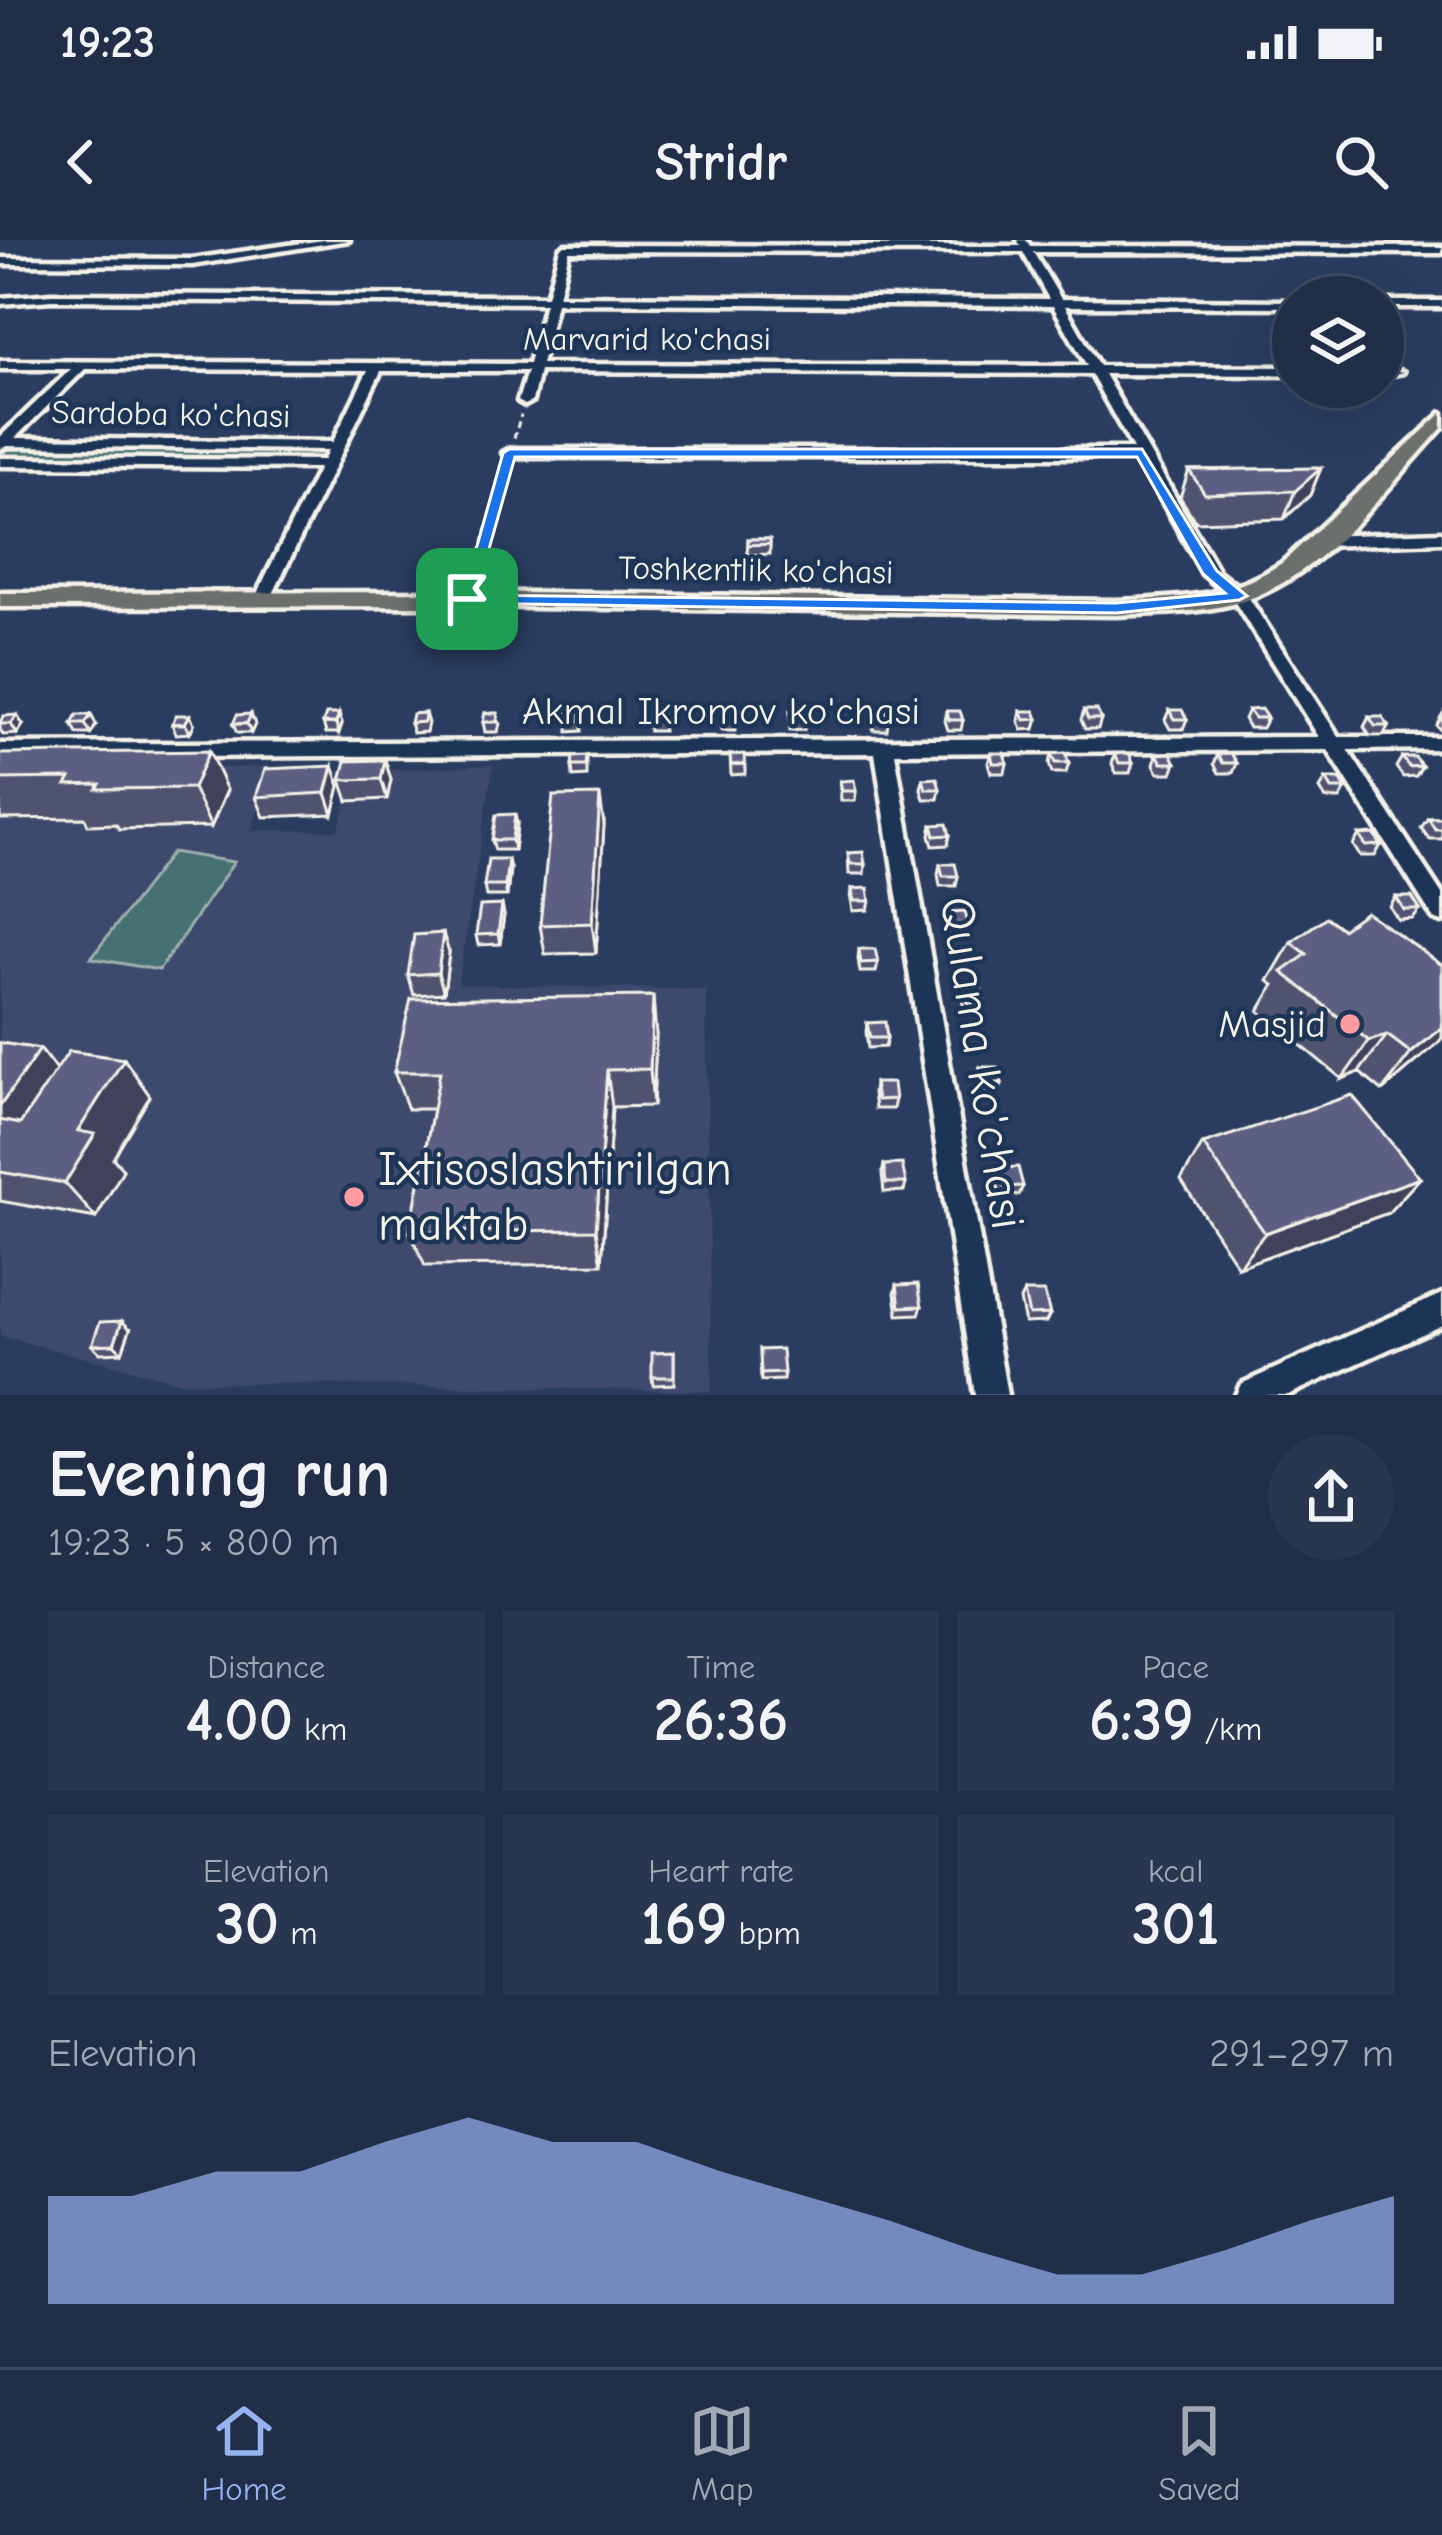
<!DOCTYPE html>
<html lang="en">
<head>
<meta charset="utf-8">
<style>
	body { margin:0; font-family:"Comic Neue",sans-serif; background:#28364f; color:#f1f3f6; height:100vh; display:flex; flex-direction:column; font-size:45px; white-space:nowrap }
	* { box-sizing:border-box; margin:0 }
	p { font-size:39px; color:#a2a8b4 }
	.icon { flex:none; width:66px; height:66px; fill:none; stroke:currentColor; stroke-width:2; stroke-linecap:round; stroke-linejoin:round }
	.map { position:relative; height:1155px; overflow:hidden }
	.sheet { display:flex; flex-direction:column; background:#202e48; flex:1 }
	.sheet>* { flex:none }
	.fabs { position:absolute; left:1272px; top:36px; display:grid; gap:24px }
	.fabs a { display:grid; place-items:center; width:132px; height:132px; border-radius:50%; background:#202e48; box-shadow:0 12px 48px #0002,0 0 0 3px #3d4a60; font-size:60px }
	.pin { position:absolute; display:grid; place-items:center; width:102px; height:102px; color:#fff; margin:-51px; border-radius:24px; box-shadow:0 6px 18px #0006 }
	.round { display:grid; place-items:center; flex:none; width:126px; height:126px; border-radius:63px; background:#28364f }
	.summary { display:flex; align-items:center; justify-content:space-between; height:204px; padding:0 48px }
	h1 { font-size:66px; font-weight:800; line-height:90px }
	.figures { display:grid; grid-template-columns:repeat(3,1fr); gap:18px; height:204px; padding:12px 48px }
	.figures div { display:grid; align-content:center; border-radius:0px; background:#28364f; text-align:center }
	.figures b { font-size:60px; font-weight:800 }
	.figures small { font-size:33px; font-weight:400 }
	.figures p { font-size:33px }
	.chart { height:336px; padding:24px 48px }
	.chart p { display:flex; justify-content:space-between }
	.chart svg { width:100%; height:216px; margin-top:12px; fill:#95b2f1; opacity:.7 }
	.status { display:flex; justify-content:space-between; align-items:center; height:84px; padding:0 60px; background:#202e48; direction:ltr }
	.status svg { height:33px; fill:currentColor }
	header { display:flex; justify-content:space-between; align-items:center; height:156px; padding:0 48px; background:#202e48; font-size:54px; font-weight:800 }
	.menu { display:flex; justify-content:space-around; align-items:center; height:168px; border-top:3px solid #3d4a60; background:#202e48; font-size:33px; color:#a2a8b4 }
	.menu a { display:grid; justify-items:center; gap:6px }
	.menu .selected { color:#95b2f1 }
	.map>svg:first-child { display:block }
	.built { fill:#3d4a6d }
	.green { fill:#476f73; stroke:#9eb0ae; stroke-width:3 }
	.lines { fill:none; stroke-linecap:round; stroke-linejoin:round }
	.minor-casing { stroke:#f4f1e8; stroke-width:9 }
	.major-casing { stroke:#f4f1e8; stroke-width:9 }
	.path-far1 { stroke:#f4f1e8; stroke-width:3; stroke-dasharray:6 4.5; stroke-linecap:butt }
	.path { stroke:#f4f1e8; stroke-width:4.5; stroke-dasharray:10 8; stroke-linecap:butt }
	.minor { fill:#1d3557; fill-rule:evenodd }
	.major { fill:#6c706d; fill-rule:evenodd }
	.wall { fill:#4f5270; stroke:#f4f1e8; stroke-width:3 }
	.shaded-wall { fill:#40425b; stroke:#f4f1e8; stroke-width:3 }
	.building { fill:#5c5f82; stroke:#f4f1e8; stroke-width:3 }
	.route { fill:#1a73e8; stroke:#fff; stroke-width:3; fill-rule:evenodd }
	.poi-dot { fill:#ff9aa2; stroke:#1d3557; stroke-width:4.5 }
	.labels { text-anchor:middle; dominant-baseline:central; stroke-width:9; stroke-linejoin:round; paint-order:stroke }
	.far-street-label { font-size:33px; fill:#f4f1e8; stroke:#1d3557 }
	.street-label { font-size:39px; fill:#f4f1e8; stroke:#1d3557 }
	.poi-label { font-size:39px; fill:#f4f1e8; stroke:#1d3557; text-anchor:end }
	.near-street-label { font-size:48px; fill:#f4f1e8; stroke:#1d3557 }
	.near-poi-label { font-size:48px; fill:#f4f1e8; stroke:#1d3557; text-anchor:start }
</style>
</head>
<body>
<div class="status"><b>19:23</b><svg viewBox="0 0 49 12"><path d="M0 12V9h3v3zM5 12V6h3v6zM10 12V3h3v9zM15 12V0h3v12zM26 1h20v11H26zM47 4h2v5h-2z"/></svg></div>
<header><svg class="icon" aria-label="back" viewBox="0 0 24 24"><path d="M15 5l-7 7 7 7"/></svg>Stridr<svg class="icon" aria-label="search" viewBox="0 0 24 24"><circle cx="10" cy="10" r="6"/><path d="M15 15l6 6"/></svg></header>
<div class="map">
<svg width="1442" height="1155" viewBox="0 0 1442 1155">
	<rect width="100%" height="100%" fill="#2a3d60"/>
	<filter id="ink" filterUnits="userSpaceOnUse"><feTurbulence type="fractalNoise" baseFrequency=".00833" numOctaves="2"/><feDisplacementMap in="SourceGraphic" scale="24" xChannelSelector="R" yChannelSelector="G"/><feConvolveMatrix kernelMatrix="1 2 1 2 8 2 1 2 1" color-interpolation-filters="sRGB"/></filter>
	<g filter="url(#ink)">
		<path class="built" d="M493,525L458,744L706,750L712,1151L181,1142L0,1096V531L276,527L250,591L338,590L355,532Z"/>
		<g class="green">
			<path d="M12,206L327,210L320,222L0,217Z"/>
			<path d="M172,612L234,622L159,730L91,718Z"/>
		</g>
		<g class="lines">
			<defs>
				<g id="minor">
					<path d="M323,0H349L192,25L0,24V18L192,19Z"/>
					<path d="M1018,0H1026L1030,6L1442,7V13L1033,12L1061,59L1293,61V67L1065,66L1099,126L1293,127V135L1104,134L1218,331L1245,352L1339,497H1442V509L1348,510L1442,654V682L1434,679L1328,510L895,513L1007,1155H975L875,513L0,518V504L1319,497L1233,359L1203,334L1138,217H510L503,213L510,209H1133L1091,134L539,131L532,161L525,165L518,161L527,131H381L270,360L262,365L254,360L319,228L0,226V218L324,220L328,210L7,206L0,209V197L71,129H0V121L529,124L545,63L52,60L0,64V58L52,54L547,56L560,8L565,5L1020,6ZM569,11L1023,12L1049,59L558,56ZM556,63L1053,66L1087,126L541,124ZM85,129L368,130L333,202L15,198Z"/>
					<rect x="1383" y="61" width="59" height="6"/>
					<path d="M1383,128L1403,132L1383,136Z"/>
					<path d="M1442,292V302L1320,306L1312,301L1320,296Z"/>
					<path d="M1442,1054V1085L1288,1155H1236L1241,1144Z"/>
				</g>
				<path id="major" d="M1442,173V188C1386,248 1327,332 1246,360C1205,374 1159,372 1116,375L467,366L0,367V353L467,352L1116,361C1180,357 1226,360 1282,323Z"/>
			</defs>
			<use href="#minor" class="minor-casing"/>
			<use href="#major" class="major-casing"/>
			<g class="path-far1">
				<path d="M514,198L521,175"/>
				<path d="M480,313L505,227"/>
			</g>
			<path class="path" d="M472,342L481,310"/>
			<use href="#minor" class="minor"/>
			<use href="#major" class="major"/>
		</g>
		<g class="wall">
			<path d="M1321,228L1310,255L1284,279L1196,282L1180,257L1189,230Z"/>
			<path d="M748,299H770V314L747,315Z"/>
			<path d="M1084,470L1101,479L1098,489H1085L1081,480Z"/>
			<path d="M1169,470L1187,479L1183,489H1170L1165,480Z"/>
			<path d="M1248,470L1267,478L1262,488H1249L1244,479Z"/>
			<path d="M873,471L888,480L887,490H873L872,481Z"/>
			<path d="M947,471L963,480L961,490H948L945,481Z"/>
			<path d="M1021,471L1038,479L1035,489L1022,490L1019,481Z"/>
			<path d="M721,472H735V491H722Z"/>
			<path d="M790,472L805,480L804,490L790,491Z"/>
			<path d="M425,473L428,483L426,492L413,493L410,483Z"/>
			<path d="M485,473L500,483L498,492H485L483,482Z"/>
			<path d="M568,473L582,482V491L568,492Z"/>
			<path d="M649,473L662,481L663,491H649Z"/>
			<path d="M91,475L96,485L91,494H77L72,484Z"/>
			<path d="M1442,475V492L1436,485Z"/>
			<path d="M1369,477L1389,486L1383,496H1370L1364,487Z"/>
			<path d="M0,481L23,485L17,494L3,495L0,489Z"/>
			<path d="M323,483L342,484L339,493H326Z"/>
			<path d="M172,484H194L190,493L176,494Z"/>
			<path d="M233,484H255L251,493H237Z"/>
			<path d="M991,513L1007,523L1005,533H991L988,523Z"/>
			<path d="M0,514L227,550L211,587L119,589L116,584L88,585L85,578L0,579Z"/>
			<path d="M1051,514L1069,523L1066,533H1052L1049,524Z"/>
			<path d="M1115,514L1133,523L1130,533H1116L1112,524Z"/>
			<path d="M1157,514L1176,523L1172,533H1158L1154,524Z"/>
			<path d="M1218,514L1237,523L1233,533H1219L1214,524Z"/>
			<path d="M730,515L745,524V534L731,535Z"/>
			<path d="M587,516V536L573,537L572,526Z"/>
			<path d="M1402,517L1422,526L1416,536L1403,537L1396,527Z"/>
			<path d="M385,520L391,540L387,559L348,561L341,540Z"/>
			<path d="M923,539L940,549L938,559H924L921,549Z"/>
			<path d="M1326,539L1346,549L1340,559H1326L1320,549Z"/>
			<path d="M840,541L856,551L855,561H841Z"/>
			<path d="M340,546L333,574L264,577L256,557Z"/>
			<path d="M1428,578H1442V599H1429L1421,588Z"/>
			<path d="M517,584L514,610H495L492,600Z"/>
			<path d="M604,585L596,713L545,714L540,685Z"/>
			<path d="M932,585L950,595L948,605L933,606L930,595Z"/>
			<path d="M1359,595L1381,605L1375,616H1360L1353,605Z"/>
			<path d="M848,613L865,624L864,634H849Z"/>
			<path d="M940,624L958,636L956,646H940L938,634Z"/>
			<path d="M510,629L507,656H486L484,646Z"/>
			<path d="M852,649L870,661L868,670L853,671L851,659Z"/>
			<path d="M1396,657L1420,670L1413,679L1398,680L1390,667Z"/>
			<path d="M502,665L504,675L500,704L478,705L476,695Z"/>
			<path d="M949,672L968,684L966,694H950L947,682Z"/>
			<path d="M1291,702L1438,803L1382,851L1359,832L1342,839L1259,771L1274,745L1268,741Z"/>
			<path d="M859,709L878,722L876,732H860L858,719Z"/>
			<path d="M449,713L444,753L414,755L408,735Z"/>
			<path d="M964,749L985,763L982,772L965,773L962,759Z"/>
			<path d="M867,783L887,798L885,807L868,808L866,792Z"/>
			<path d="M656,795L653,866L612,867L602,1024L425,1026L410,992L433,869H408L394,832Z"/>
			<path d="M0,803L40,809L56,830L124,819L150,856L113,918L123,930L96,978L0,961Z"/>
			<path d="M980,827L1002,843L999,853H980L977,837Z"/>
			<path d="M874,843L895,859L893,869H875L873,853Z"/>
			<path d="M1203,904L1420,938L1388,973L1238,1027L1181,940Z"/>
			<path d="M884,925L906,943L904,951L884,952L882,934Z"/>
			<path d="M999,928L1023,946L1019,955L1000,956L996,937Z"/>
			<path d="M897,1045L922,1066L919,1074L898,1075L895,1053Z"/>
			<path d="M1024,1052L1050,1074L1046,1082L1025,1083L1020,1060Z"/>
			<path d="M130,1089L122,1112L100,1113L92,1105Z"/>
			<path d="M760,1110L784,1133L783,1140L761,1141Z"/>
			<path d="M674,1112V1144L653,1145L652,1137Z"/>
		</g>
		<g class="shaded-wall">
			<path d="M1321,228L1310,255L1284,279L1295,251Z"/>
			<path d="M251,474L255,484L251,493L247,483Z"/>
			<path d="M339,474L342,484L339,493L336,483Z"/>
			<path d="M17,475L23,485L17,494L11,484Z"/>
			<path d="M91,475L96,485L91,494L85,484Z"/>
			<path d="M190,475L194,484L190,493L185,483Z"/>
			<path d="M209,511L227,550L211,587L193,548Z"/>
			<path d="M385,520L391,540L387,559L381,539Z"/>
			<path d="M333,526L340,546L333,574L326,553Z"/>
			<path d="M600,555L604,585L596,713L592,683Z"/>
			<path d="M515,574L517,584L514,610L512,600Z"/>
			<path d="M508,619L510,629L507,656L505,646Z"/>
			<path d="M502,665L504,675L500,704L498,694Z"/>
			<path d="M443,693L449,713L444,753L438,733Z"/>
			<path d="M653,756L656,795L653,866L650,829Z"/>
			<path d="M1442,788V798L1438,803L1382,851L1411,813Z"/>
			<path d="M1387,795L1359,832L1342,839L1369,801Z"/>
			<path d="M40,809L69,847L24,915L0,889V866Z"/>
			<path d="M124,819L150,856L113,918L123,930L96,978L65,943L78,891Z"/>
			<path d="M607,830L612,867L602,1024L596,990Z"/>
			<path d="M1420,938L1388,973L1238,1027L1265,993Z"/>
			<path d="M122,1081L130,1089L122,1112L114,1104Z"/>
		</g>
		<g class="building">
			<path d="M1321,228L1295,251L1205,254L1189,230Z"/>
			<path d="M748,299H770V304L748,305Z"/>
			<path d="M1261,469L1267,478H1254L1248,470Z"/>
			<path d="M1084,470H1097L1101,479H1088Z"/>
			<path d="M1169,470H1182L1187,479H1174Z"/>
			<path d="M873,471H886L888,480H875Z"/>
			<path d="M947,471H960L963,480H949Z"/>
			<path d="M1021,471H1035L1038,479L1025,480Z"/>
			<path d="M662,472V481H649V473Z"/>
			<path d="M721,472H735V481H722Z"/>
			<path d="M790,472H803L805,480L791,481Z"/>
			<path d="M425,473L424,482L410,483L412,474Z"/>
			<path d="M485,473H498L497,482H483Z"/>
			<path d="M568,473H581L580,481L567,482Z"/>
			<path d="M251,474L247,483L233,484L237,475Z"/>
			<path d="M326,474H339L336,483H323Z"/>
			<path d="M17,475L11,484H0L3,476Z"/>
			<path d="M77,475H91L85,484H72Z"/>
			<path d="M176,475H190L185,483L172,484Z"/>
			<path d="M1369,477H1382L1389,486H1375Z"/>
			<path d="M209,511L193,548L97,549L100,544L66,545L70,538L0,539V514Z"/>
			<path d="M991,513H1004L1007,523H993Z"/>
			<path d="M1065,513L1069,523H1055L1051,514Z"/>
			<path d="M1129,513L1133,523H1119L1115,514Z"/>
			<path d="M1171,513L1176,523H1162L1157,514Z"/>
			<path d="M1231,513L1237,523H1223L1218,514Z"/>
			<path d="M744,514L745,524L731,525L730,515Z"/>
			<path d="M587,516L586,526H572L573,517Z"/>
			<path d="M1402,517H1415L1422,526L1409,527Z"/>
			<path d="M385,520L381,539L341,540L346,521Z"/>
			<path d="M333,526L326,553L256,557L265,529Z"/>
			<path d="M937,538L940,549H926L923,539Z"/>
			<path d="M1326,539H1340L1346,549H1332Z"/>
			<path d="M854,540L856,551H842L840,541Z"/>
			<path d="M600,555L592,683L540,685L553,556Z"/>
			<path d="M515,574L512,600H492L496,575Z"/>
			<path d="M1428,578H1442V589H1435Z"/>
			<path d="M947,584L950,595L935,596L932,585Z"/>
			<path d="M1374,594L1381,605L1366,606L1359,595Z"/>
			<path d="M863,612L865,624H850L848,613Z"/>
			<path d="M488,619H508L505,646H484Z"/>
			<path d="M940,624H955L958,636H943Z"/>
			<path d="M868,648L870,661H854L852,649Z"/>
			<path d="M1396,657H1412L1420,670H1404Z"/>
			<path d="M502,665L498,694L476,695L480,666Z"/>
			<path d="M965,671L968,684H952L949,672Z"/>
			<path d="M1366,672L1442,725V788L1411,813L1387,795L1369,801L1282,732L1307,714L1291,702L1326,677L1342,689Z"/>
			<path d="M443,693L438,733L408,735L414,695Z"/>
			<path d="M859,709H875L878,722L861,723Z"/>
			<path d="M981,748L985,763H968L964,749Z"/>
			<path d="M653,756L650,829L607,830L596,990L410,992L440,832H394L411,759Z"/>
			<path d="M885,782L887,798H870L867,783Z"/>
			<path d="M0,803L40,809L0,866Z"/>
			<path d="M69,811L124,819L78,891L95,894L65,943L0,932V880L20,884Z"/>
			<path d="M980,827H997L1002,843L983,844Z"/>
			<path d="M874,843H893L895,859L877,860Z"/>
			<path d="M1352,855L1420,938L1265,993L1203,904Z"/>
			<path d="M902,924L906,943H886L884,925Z"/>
			<path d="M1018,927L1023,946L1004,947L999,928Z"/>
			<path d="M918,1044L922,1066L900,1067L897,1045Z"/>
			<path d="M1024,1052H1044L1050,1074L1029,1075Z"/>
			<path d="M122,1081L114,1104L92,1105L100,1082Z"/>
			<path d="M782,1109L784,1133L761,1134L760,1110Z"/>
			<path d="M674,1112V1137H652V1113Z"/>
		</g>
	</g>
	<path class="route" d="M509,209H1142L1217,331L1247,356L1239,360L1116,373L461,363L503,213ZM515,217H1137L1203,334L1225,353L1116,363L476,355Z"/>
	<g class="poi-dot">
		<circle cx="1350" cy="784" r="12"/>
		<circle cx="354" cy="957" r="12"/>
	</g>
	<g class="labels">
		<g class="far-street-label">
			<text x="647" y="99">Marvarid ko'chasi</text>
			<text transform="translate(171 174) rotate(1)">Sardoba ko'chasi</text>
			<text transform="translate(756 330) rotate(1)">Toshkentlik ko'chasi</text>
		</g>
		<g class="street-label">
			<text x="721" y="471">Akmal Ikromov ko'chasi</text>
		</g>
		<g class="poi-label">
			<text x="1326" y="784">Masjid</text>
		</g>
		<g class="near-street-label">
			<text transform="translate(982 823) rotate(81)">Qulama ko'chasi</text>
		</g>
		<g class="near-poi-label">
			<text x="378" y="929">Ixtisoslashtirilgan<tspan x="378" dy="55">maktab</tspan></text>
		</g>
	</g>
</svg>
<div class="fabs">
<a><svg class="icon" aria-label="layers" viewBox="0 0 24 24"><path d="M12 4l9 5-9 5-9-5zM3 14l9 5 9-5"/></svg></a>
</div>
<div class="pin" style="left:467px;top:359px;background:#1e9e55"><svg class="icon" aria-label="arrive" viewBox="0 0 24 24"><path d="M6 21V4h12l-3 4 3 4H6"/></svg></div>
</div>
<section class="sheet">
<div class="summary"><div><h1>Evening run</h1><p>19:23 · 5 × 800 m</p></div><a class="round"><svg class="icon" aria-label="share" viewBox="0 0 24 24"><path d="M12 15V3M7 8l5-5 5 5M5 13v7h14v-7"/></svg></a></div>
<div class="figures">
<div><p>Distance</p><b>4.00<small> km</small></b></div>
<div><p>Time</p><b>26:36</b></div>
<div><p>Pace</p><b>6:39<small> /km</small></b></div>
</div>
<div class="figures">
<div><p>Elevation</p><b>30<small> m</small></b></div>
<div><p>Heart rate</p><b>169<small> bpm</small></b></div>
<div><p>kcal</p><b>301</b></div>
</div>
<div class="chart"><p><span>Elevation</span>291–297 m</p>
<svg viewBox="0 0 160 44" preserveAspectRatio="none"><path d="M0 44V22L10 22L20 17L30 17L40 11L50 6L60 11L70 11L80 17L90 22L100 27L110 33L120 38L130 38L140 33L150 27L160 22V44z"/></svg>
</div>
</section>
<nav class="menu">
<a class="selected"><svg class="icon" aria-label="home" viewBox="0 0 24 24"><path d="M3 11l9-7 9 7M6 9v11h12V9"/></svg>Home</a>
<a><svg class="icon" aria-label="map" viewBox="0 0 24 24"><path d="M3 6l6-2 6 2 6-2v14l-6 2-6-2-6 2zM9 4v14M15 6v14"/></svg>Map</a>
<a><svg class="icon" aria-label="saved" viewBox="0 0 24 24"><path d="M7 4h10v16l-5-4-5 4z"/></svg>Saved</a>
</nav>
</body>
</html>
